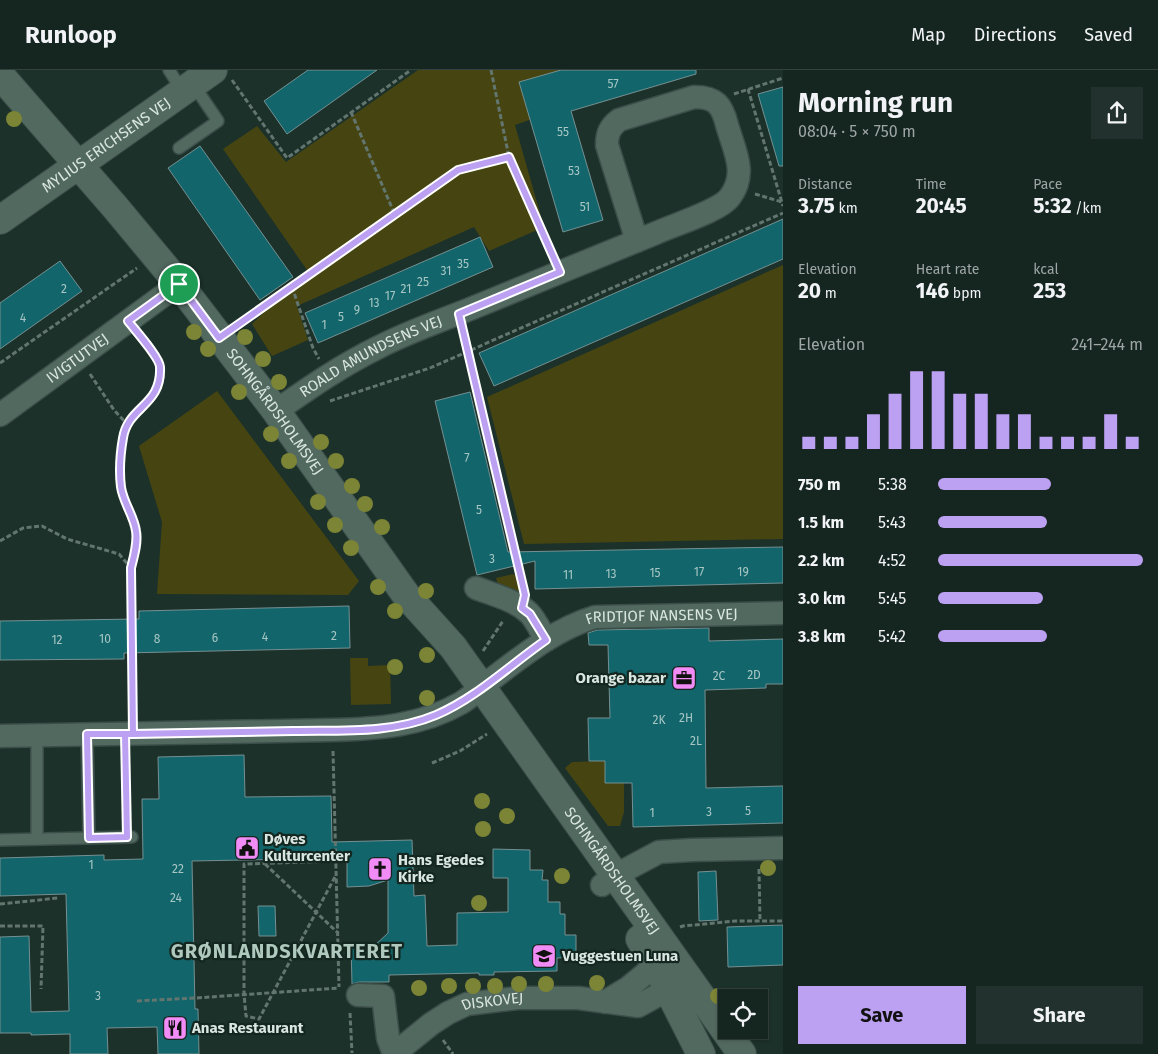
<!DOCTYPE html>
<html lang="en">
<head>
<meta charset="utf-8">
<style>
	body { margin:0; font-family:"Fira Sans",sans-serif; background:#22312d; color:#f1f3f6; height:100vh; display:flex; flex-direction:column; font-size:19px; white-space:nowrap }
	* { box-sizing:border-box; margin:0 }
	p { font-size:16px; color:#9da5a5 }
	.icon { flex:none; width:28px; height:28px; fill:none; stroke:currentColor; stroke-width:2; stroke-linecap:round; stroke-linejoin:round }
	.map { position:relative; flex:1; overflow:hidden }
	.side { display:flex; flex-direction:column; background:#152520; width:375px }
	.side>* { flex:none }
	.fabs { position:absolute; left:718px; top:919px; display:grid; gap:10px }
	.fabs a { display:grid; place-items:center; width:50px; height:50px; border-radius:0px; background:#152520; box-shadow:0 1px 4px #0004,0 0 0 1px #34423e; font-size:25px }
	.pin { position:absolute; display:grid; place-items:center; width:42px; height:42px; color:#fff; margin:-21px; border:2px solid #fff; border-radius:50%; box-shadow:0 1px 5px #0007 }
	.round { display:grid; place-items:center; flex:none; width:52px; height:52px; border-radius:0px; background:#22312d }
	.head { display:flex; align-items:center; justify-content:space-between; height:85px; padding:0 15px }
	h1 { font-size:28px; font-weight:700; line-height:38px }
	.metrics { display:grid; grid-template-columns:repeat(3,1fr); gap:8px; height:85px; padding:5px 15px }
	.metrics div { display:grid; align-content:center }
	.metrics b { font-size:21px; font-weight:700 }
	.metrics small { font-size:14px; font-weight:400 }
	.metrics p { font-size:14px }
	.chart { height:140px; padding:10px 15px }
	.chart p { display:flex; justify-content:space-between }
	.chart svg { width:100%; height:90px; margin-top:5px; stroke:#bca0f2; stroke-width:6 }
	.cta { display:flex; gap:10px; margin-top:auto; padding:10px 15px }
	.cta a { flex:1; height:58px; border-radius:0px; background:#bca0f2; color:#111; font-size:20px; font-weight:700; line-height:58px; text-align:center }
	.cta a+a { background:#22312d; color:#f1f3f6 }
	ul { padding:0 15px; list-style:none; font-size:16px }
	li { display:grid; grid-template-columns:80px 60px 1fr; align-items:center; height:38px }
	li i { height:12px; border-radius:6px; background:#bca0f2 }
	header { display:flex; align-items:center; gap:30px; box-sizing:border-box; height:70px; padding:0 25px; background:#152520; border-bottom:1px solid #34423e }
	header strong { font-size:24px }
	nav { display:flex; gap:28px; margin-inline-start:auto; font-size:18px }
	main { display:flex; flex:1; min-height:0 }
	.map>svg:first-child { display:block }
	.green { fill:#464512 }
	.building { fill:#12666b; stroke:#759092 }
	.lines { fill:none; stroke-linecap:round; stroke-linejoin:round }
	.lane-casing { stroke:#3c4e49; stroke-width:14 }
	.street-casing { stroke:#3c4e49; stroke-width:25 }
	.secondary-casing { stroke:#3c4e49; stroke-width:30 }
	.path { stroke:#63756f; stroke-width:3; stroke-dasharray:5 2.5; stroke-linecap:butt }
	.lane { stroke:#526960; stroke-width:11 }
	.street { stroke:#526960; stroke-width:22 }
	.secondary { stroke:#526960; stroke-width:28 }
	.tree { fill:#7c8435 }
	.route-casing { stroke:#fff; stroke-width:10 }
	.route { stroke:#bca0f2; stroke-width:6 }
	.labels { text-anchor:middle; dominant-baseline:central; stroke-width:4.5; stroke-linejoin:round; paint-order:stroke }
	.number-label { font-size:12px; fill:#a7c6c4 }
	.street-label { font-size:15px; fill:#d9e6e1; stroke:#132720 }
	.poi-label { font-size:15px; font-weight:bold; fill:#d9e6e1; stroke:#132720; text-anchor:start }
	.district-label { font-size:20px; font-weight:bold; letter-spacing:1px; fill:#b0c9bf; stroke:#132720 }
</style>
</head>
<body>
<header>
<strong>Runloop</strong>
<nav><a>Map</a><a>Directions</a><a>Saved</a></nav>
</header>
<main>
<div class="map">
<svg width="783" height="984" viewBox="0 0 783 984">
	<rect width="100%" height="100%" fill="#1c312a"/>
	<g class="green">
		<path d="M418,0H588L532,49L515,55L544,157L489,181L474,157L297,236L308,270L272,286L252,254L307,200L223,79L257,56L286,92Z"/>
		<path d="M783,195V469L524,474L487,327Z"/>
		<path d="M217,321L359,511L348,525L157,524L162,452L139,376Z"/>
		<path d="M513,504L518,507L520,522L518,525L499,518L496,508Z"/>
		<path d="M350,588H368V596L390,595L391,634L351,635Z"/>
		<path d="M605,691V713H624V742L620,756H608L565,698L572,692Z"/>
	</g>
	<g class="building">
		<path d="M308,0H377L287,64L264,31Z"/>
		<path d="M561,0H696V4L571,41L603,150L563,162L519,12Z"/>
		<path d="M783,17V96H779L758,24Z"/>
		<path d="M200,76L293,207L260,230L168,98Z"/>
		<path d="M783,149V189L494,316L479,283Z"/>
		<path d="M480,167L493,197L318,273L305,243Z"/>
		<path d="M60,191L82,221L0,279V233Z"/>
		<path d="M470,322L508,482L783,477V513L535,519V491L477,505L435,331Z"/>
		<path d="M349,536L350,578L124,583V589L0,590V551L139,549V541Z"/>
		<path d="M709,558V571L783,569V614H766V618L705,620L706,718L783,716V753L633,757L632,713H605V691H589L588,648H610L608,575H589L588,563L597,560Z"/>
		<path d="M244,685L245,727L331,726L332,772L412,770L414,826L425,825L427,876L457,875V843L508,842V808H493V779L530,780V800H543L542,810H548V832H560V844H565V865H576V887L557,888V901L494,902V905H479V903L389,905V912H359L352,914L351,876L373,877L388,863V810L369,816L347,817V788L192,791L195,939H198L199,984H158L157,957L107,958L108,984H70V964L31,965V963H0V867L29,866L31,942L69,941L66,824L0,826V788L104,785V790L143,789L142,729H159L158,687Z"/>
		<path d="M716,801L718,850L699,851L698,802Z"/>
		<path d="M258,836H275L276,866H259Z"/>
		<path d="M783,855V895L728,897L727,857Z"/>
	</g>
	<g class="lines">
		<defs>
			<g id="lane">
				<path d="M169,0L183,22"/>
				<path d="M179,78L218,51L193,14"/>
				<path d="M87,664L89,768"/>
				<path d="M37,665V769"/>
				<path d="M0,770L132,767"/>
			</g>
			<g id="street">
				<path id="s1" d="M276,341C309,318 342,295 379,277C408,262 440,251 470,239C532,214 594,188 656,163C673,155 720,141 730,127C748,103 734,80 727,55C722,35 716,27 694,27L619,50C610,57 607,63 607,75L637,171"/>
				<path id="s2" d="M0,345L179,214"/>
				<path d="M476,518C494,525 515,530 529,543C536,550 541,562 546,570"/>
				<path id="s3" d="M0,666L332,660C377,659 421,656 461,633C471,627 479,619 488,612C521,587 555,559 595,547L783,543"/>
				<path d="M602,815L614,806L659,782L692,780L783,778"/>
				<path id="s4" d="M358,925L383,926L388,968L394,984L431,954L448,943L467,934L517,928H578L638,936L669,919L680,897L656,895L628,918L605,932"/>
			</g>
			<g id="secondary">
				<path id="s5" d="M0,5L115,137L179,214L276,341L406,525L453,577L742,984"/>
				<path id="s6" d="M0,150L213,0"/>
				<path d="M640,869L656,895L701,984"/>
			</g>
		</defs>
		<use href="#lane" class="lane-casing"/>
		<use href="#street" class="street-casing"/>
		<use href="#secondary" class="secondary-casing"/>
		<g class="path">
			<path d="M491,0L509,87L551,183"/>
			<path d="M232,10L287,88L411,0"/>
			<path d="M748,19L783,136"/>
			<path d="M734,24L783,8"/>
			<path d="M351,42L395,145"/>
			<path d="M755,124L782,132"/>
			<path d="M292,217L313,278L319,289"/>
			<path d="M238,255L458,100L509,87"/>
			<path d="M464,264L522,513"/>
			<path d="M0,293L137,198"/>
			<path d="M90,304L114,340L128,355"/>
			<path d="M330,331L430,298L783,143"/>
			<path d="M0,471L23,458L42,456L67,469L119,484L131,498L133,643"/>
			<path d="M131,497L136,480V460L121,419L119,394L123,365L131,348L152,328L160,315V294L140,267"/>
			<path d="M483,581L503,551"/>
			<path d="M333,681L339,917"/>
			<path d="M125,684L126,753"/>
			<path d="M432,693L460,681L487,664"/>
			<path d="M335,791L244,794V924L246,946L259,949L336,805"/>
			<path d="M265,794L337,862"/>
			<path d="M759,799L760,851"/>
			<path d="M0,834L58,828"/>
			<path d="M0,856H43L41,919"/>
			<path d="M680,857L683,856L736,851H783"/>
			<path d="M137,931L196,928L339,918"/>
			<path d="M350,943L352,983"/>
			<path d="M443,970L453,984"/>
		</g>
		<use href="#lane" class="lane"/>
		<use href="#street" class="street"/>
		<use href="#secondary" class="secondary"/>
	</g>
	<g class="tree">
		<circle cx="14" cy="49" r="8"/>
		<circle cx="194" cy="262" r="8"/>
		<circle cx="245" cy="267" r="8"/>
		<circle cx="208" cy="279" r="8"/>
		<circle cx="263" cy="289" r="8"/>
		<circle cx="279" cy="312" r="8"/>
		<circle cx="239" cy="322" r="8"/>
		<circle cx="271" cy="364" r="8"/>
		<circle cx="321" cy="372" r="8"/>
		<circle cx="289" cy="391" r="8"/>
		<circle cx="336" cy="391" r="8"/>
		<circle cx="352" cy="416" r="8"/>
		<circle cx="318" cy="432" r="8"/>
		<circle cx="365" cy="434" r="8"/>
		<circle cx="335" cy="455" r="8"/>
		<circle cx="382" cy="457" r="8"/>
		<circle cx="351" cy="478" r="8"/>
		<circle cx="378" cy="517" r="8"/>
		<circle cx="426" cy="521" r="8"/>
		<circle cx="395" cy="541" r="8"/>
		<circle cx="427" cy="585" r="8"/>
		<circle cx="395" cy="597" r="8"/>
		<circle cx="427" cy="628" r="8"/>
		<circle cx="482" cy="731" r="8"/>
		<circle cx="507" cy="746" r="8"/>
		<circle cx="483" cy="759" r="8"/>
		<circle cx="768" cy="798" r="8"/>
		<circle cx="562" cy="806" r="8"/>
		<circle cx="479" cy="833" r="8"/>
		<circle cx="597" cy="913" r="8"/>
		<circle cx="519" cy="914" r="8"/>
		<circle cx="546" cy="914" r="8"/>
		<circle cx="449" cy="916" r="8"/>
		<circle cx="473" cy="916" r="8"/>
		<circle cx="495" cy="916" r="8"/>
		<circle cx="419" cy="918" r="8"/>
		<circle cx="718" cy="926" r="8"/>
	</g>
	<g class="lines">
		<defs>
			<path id="route" d="M179,214L128,251C135,260 160,288 160,297C162,336 128,336 123,368C120,385 119,401 121,417C123,432 134,446 136,461C138,473 134,486 131,498L133,664H125L127,767L89,768L87,664H133C186,663 240,662 293,661C340,660 391,664 436,645C476,628 510,595 546,570L530,544L522,538L525,525L459,244L560,202L509,87L458,100L219,268L179,214"/>
		</defs>
		<use href="#route" class="route-casing"/>
		<use href="#route" class="route"/>
	</g>
	<defs>
		<symbol id="office-square" viewBox="-11 -11 22 22"><rect x="-9" y="-9" width="18" height="18" rx="4" fill="#f18bf5" stroke="#132720"/><path d="M-6-3h4V-5.5h4V-3h4V5H-6ZM-1-4.5V-3h2v-1.5ZM-6 0V1H6V0Z" fill="#111"/></symbol>
		<symbol id="civic-square" viewBox="-11 -11 22 22"><rect x="-9" y="-9" width="18" height="18" rx="4" fill="#f18bf5" stroke="#132720"/><path d="M-.6-6.5H3V-4.5H.6V-3L4-1V1h2V6H-6V1h2V-1L-.6-3ZM-1.2 2.5V6h2.4V2.5Z" fill="#111"/></symbol>
		<symbol id="church-square" viewBox="-11 -11 22 22"><rect x="-9" y="-9" width="18" height="18" rx="4" fill="#f18bf5" stroke="#132720"/><path d="M-1.2-6h2.4v3.5h3.3v2.4h-3.3V6h-2.4V-.1h-3.3v-2.4h3.3Z" fill="#111"/></symbol>
		<symbol id="school-square" viewBox="-11 -11 22 22"><rect x="-9" y="-9" width="18" height="18" rx="4" fill="#f18bf5" stroke="#132720"/><path d="M0-5L7-2L0 1L-7-2ZM-4 1L0 2.5L4 1V4Q0 6-4 4Z" fill="#111"/></symbol>
		<symbol id="restaurant-square" viewBox="-11 -11 22 22"><rect x="-9" y="-9" width="18" height="18" rx="4" fill="#f18bf5" stroke="#132720"/><path d="M-5-6h1v4h1v-4h1v4h1v-4h1v5L-1.5 .5V6h-2V.5L-5-1ZM5-6V6H3V1.5H1.5Q1.5-4 5-6Z" fill="#111"/></symbol>
	</defs>
	<g fill-rule="evenodd">
		<use href="#office-square" x="670" y="594" width="28" height="28"/>
		<use href="#civic-square" x="233" y="764" width="28" height="28"/>
		<use href="#church-square" x="366" y="785" width="28" height="28"/>
		<use href="#school-square" x="530" y="872" width="28" height="28"/>
		<use href="#restaurant-square" x="161" y="944" width="28" height="28"/>
	</g>
	<g class="labels">
		<g class="number-label">
			<text x="613" y="14">57</text>
			<text x="563" y="62">55</text>
			<text x="574" y="101">53</text>
			<text x="585" y="137">51</text>
			<text x="463" y="194">35</text>
			<text x="446" y="201">31</text>
			<text x="423" y="212">25</text>
			<text x="64" y="219">2</text>
			<text x="406" y="219">21</text>
			<text x="390" y="226">17</text>
			<text x="374" y="233">13</text>
			<text x="357" y="240">9</text>
			<text x="341" y="247">5</text>
			<text x="23" y="248">4</text>
			<text x="324" y="255">1</text>
			<text x="467" y="388">7</text>
			<text x="479" y="440">5</text>
			<text x="492" y="489">3</text>
			<text x="699" y="502">17</text>
			<text x="743" y="502">19</text>
			<text x="655" y="503">15</text>
			<text x="611" y="504">13</text>
			<text x="568" y="505">11</text>
			<text x="334" y="566">2</text>
			<text x="265" y="567">4</text>
			<text x="215" y="568">6</text>
			<text x="105" y="569">10</text>
			<text x="157" y="569">8</text>
			<text x="57" y="570">12</text>
			<text x="754" y="605">2D</text>
			<text x="719" y="606">2C</text>
			<text x="686" y="648">2H</text>
			<text x="659" y="650">2K</text>
			<text x="696" y="671">2L</text>
			<text x="748" y="741">5</text>
			<text x="709" y="742">3</text>
			<text x="652" y="743">1</text>
			<text x="91" y="795">1</text>
			<text x="178" y="799">22</text>
			<text x="176" y="828">24</text>
			<text x="98" y="926">3</text>
		</g>
		<g class="street-label">
			<text stroke="none"><textPath href="#s6" startOffset="130">MYLIUS ERICHSENS VEJ</textPath></text>
			<text stroke="none"><textPath href="#s2" startOffset="96">IVIGTUTVEJ</textPath></text>
			<text stroke="none"><textPath href="#s1" startOffset="110">ROALD AMUNDSENS VEJ</textPath></text>
			<text stroke="none"><textPath href="#s5" startOffset="435">SOHNGÅRDSHOLMSVEJ</textPath></text>
			<text stroke="none"><textPath href="#s3" startOffset="692">FRIDTJOF NANSENS VEJ</textPath></text>
			<text stroke="none"><textPath href="#s5" startOffset="1005">SOHNGÅRDSHOLMSVEJ</textPath></text>
			<text stroke="none"><textPath href="#s4" startOffset="199">DISKOVEJ</textPath></text>
		</g>
		<g class="poi-label">
			<text x="666" y="608" text-anchor="end">Orange bazar</text>
			<text x="264" y="769">Døves<tspan x="264" dy="17">Kulturcenter</tspan></text>
			<text x="398" y="790">Hans Egedes<tspan x="398" dy="17">Kirke</tspan></text>
			<text x="562" y="886">Vuggestuen Luna</text>
			<text x="192" y="958">Anas Restaurant</text>
		</g>
		<g class="district-label">
			<text x="287" y="881">GRØNLANDSKVARTERET</text>
		</g>
	</g>
</svg>
<div class="fabs">
<a><svg class="icon" aria-label="locate" viewBox="0 0 24 24"><circle cx="12" cy="12" r="6"/><path d="M12 2v4M12 18v4M2 12h4M18 12h4"/></svg></a>
</div>
<div class="pin" style="left:179px;top:214px;background:#1e9e55"><svg class="icon" aria-label="arrive" viewBox="0 0 24 24"><path d="M6 21V4h12l-3 4 3 4H6"/></svg></div>
</div>
<section class="side">
<div class="head"><div><h1>Morning run</h1><p>08:04 · 5 × 750 m</p></div><a class="round"><svg class="icon" aria-label="share" viewBox="0 0 24 24"><path d="M12 15V3M7 8l5-5 5 5M5 13v7h14v-7"/></svg></a></div>
<div class="metrics">
<div><p>Distance</p><b>3.75<small> km</small></b></div>
<div><p>Time</p><b>20:45</b></div>
<div><p>Pace</p><b>5:32<small> /km</small></b></div>
</div>
<div class="metrics">
<div><p>Elevation</p><b>20<small> m</small></b></div>
<div><p>Heart rate</p><b>146<small> bpm</small></b></div>
<div><p>kcal</p><b>253</b></div>
</div>
<div class="chart"><p><span>Elevation</span>241–244 m</p>
<svg viewBox="0 0 160 44" preserveAspectRatio="none"><path d="M5 44V38M15 44V38M25 44V38M35 44V27M45 44V17M55 44V6M65 44V6M75 44V17M85 44V17M95 44V27M105 44V27M115 44V38M125 44V38M135 44V38M145 44V27M155 44V38"/></svg>
</div>
<ul>
<li><b>750 m</b>5:38<i style="width:55%"></i></li>
<li><b>1.5 km</b>5:43<i style="width:53%"></i></li>
<li><b>2.2 km</b>4:52<i style="width:100%"></i></li>
<li><b>3.0 km</b>5:45<i style="width:51%"></i></li>
<li><b>3.8 km</b>5:42<i style="width:53%"></i></li>
</ul>
<div class="cta"><a>Save</a><a>Share</a></div>
</section>
</main>
</body>
</html>
